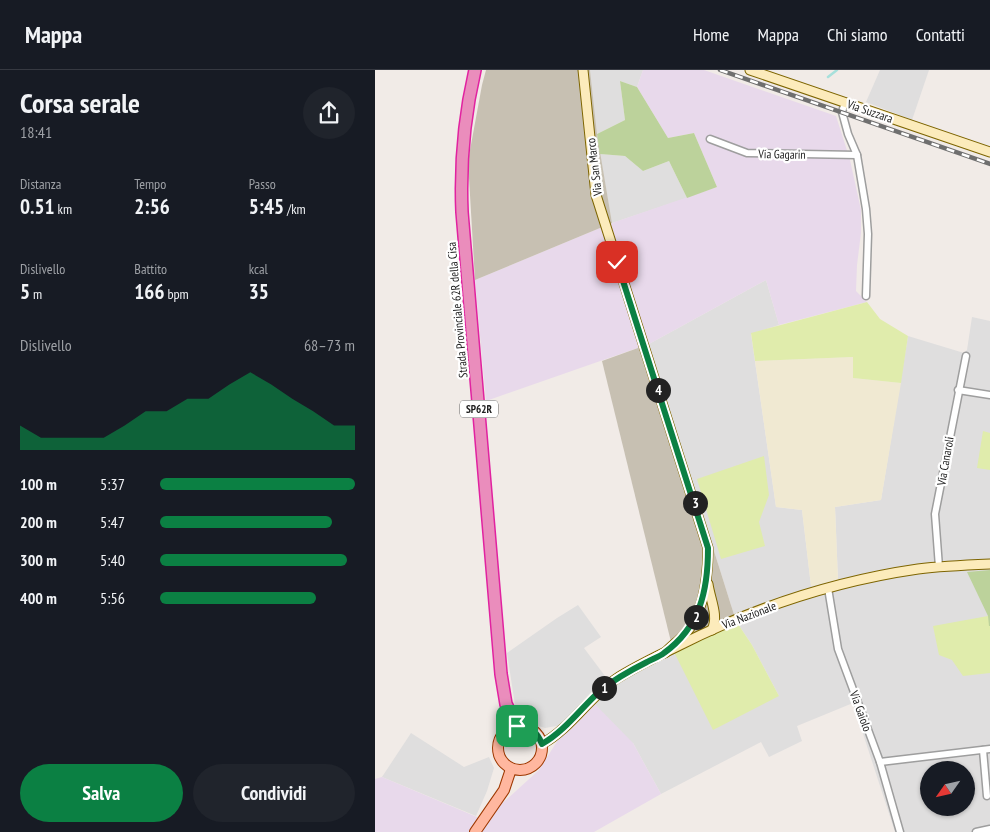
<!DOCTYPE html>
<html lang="it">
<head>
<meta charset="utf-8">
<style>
	body { margin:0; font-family:"PT Sans Narrow",sans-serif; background:#20242c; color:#f1f3f6; height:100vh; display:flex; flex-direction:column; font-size:19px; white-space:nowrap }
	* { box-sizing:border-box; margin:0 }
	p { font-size:16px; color:#9ea1a6 }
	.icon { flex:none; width:28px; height:28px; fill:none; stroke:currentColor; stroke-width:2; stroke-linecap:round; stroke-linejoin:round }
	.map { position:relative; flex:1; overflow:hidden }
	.sheet { display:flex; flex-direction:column; background:#171b24; width:375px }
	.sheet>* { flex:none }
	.needle { width:32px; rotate:236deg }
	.tools { position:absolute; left:545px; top:691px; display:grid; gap:10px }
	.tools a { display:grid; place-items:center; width:55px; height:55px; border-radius:50%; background:#171b24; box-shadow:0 1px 4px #0004; font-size:25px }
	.pin { position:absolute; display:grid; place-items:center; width:42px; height:42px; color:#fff; margin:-21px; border-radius:10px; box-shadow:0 2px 8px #0006 }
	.km { position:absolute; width:25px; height:25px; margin:-12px; border-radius:50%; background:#222; color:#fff; font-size:14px; line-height:25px; text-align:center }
	.round { display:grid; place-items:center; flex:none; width:52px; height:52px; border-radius:26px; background:#20242c }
	.summary { display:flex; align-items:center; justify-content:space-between; height:85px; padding:0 20px }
	h1 { font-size:28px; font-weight:700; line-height:38px }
	.stats { display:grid; grid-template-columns:repeat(3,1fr); gap:8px; height:85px; padding:5px 20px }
	.stats div { display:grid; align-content:center }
	.stats b { font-size:21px; font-weight:700 }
	.stats small { font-size:14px; font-weight:400 }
	.stats p { font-size:14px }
	.chart { height:140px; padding:10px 20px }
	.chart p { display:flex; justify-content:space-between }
	.chart svg { width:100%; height:90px; margin-top:5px; fill:#0b8043; opacity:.7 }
	.cta { display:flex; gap:10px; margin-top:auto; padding:10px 20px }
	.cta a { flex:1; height:58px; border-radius:30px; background:#0b8043; color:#fff; font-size:20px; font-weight:700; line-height:58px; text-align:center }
	.cta a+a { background:#20242c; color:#f1f3f6 }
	ul { padding:0 20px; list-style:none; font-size:16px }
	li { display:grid; grid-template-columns:80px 60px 1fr; align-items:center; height:38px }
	li i { height:12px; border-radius:6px; background:#0b8043 }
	header { display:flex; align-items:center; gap:30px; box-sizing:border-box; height:70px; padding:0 25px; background:#171b24; border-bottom:1px solid #363941 }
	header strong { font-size:24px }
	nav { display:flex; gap:28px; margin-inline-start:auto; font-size:18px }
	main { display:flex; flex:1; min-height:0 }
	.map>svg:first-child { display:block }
	.residential { fill:#dfdede; fill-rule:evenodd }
	.industrial { fill:#e8d9eb }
	.construction { fill:#c7c0b2 }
	.farmland { fill:#f0e9d2 }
	.grass { fill:#e0ecac }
	.forest { fill:#bcd29b }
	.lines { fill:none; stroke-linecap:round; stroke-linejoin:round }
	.stream { stroke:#a7e0db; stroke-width:2.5 }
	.street-casing { stroke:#9e9e9e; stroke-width:9 }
	.secondary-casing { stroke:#7e6501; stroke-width:11 }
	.primary-casing { stroke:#9e3800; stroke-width:12 }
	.highway-casing { stroke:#e122a0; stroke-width:14 }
	.street { stroke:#fff; stroke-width:6 }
	.secondary { stroke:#fcebbb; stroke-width:9 }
	.primary { stroke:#ffb79f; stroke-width:10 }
	.highway { stroke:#ea8dbc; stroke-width:11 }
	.rail-casing { stroke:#6f6f6f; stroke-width:4.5 }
	.rail { stroke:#fff; stroke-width:2.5; stroke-dasharray:8; stroke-linecap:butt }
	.route-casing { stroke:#fff; stroke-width:10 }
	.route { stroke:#0b8043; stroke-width:6 }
	.labels { text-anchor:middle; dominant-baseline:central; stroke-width:4.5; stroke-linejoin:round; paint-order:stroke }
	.shield { fill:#fff; stroke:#646464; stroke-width:1 }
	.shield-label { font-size:11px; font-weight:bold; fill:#212121 }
	.street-label { font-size:12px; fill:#212121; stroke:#fff }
</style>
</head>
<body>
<header>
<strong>Mappa</strong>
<nav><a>Home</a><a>Mappa</a><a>Chi siamo</a><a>Contatti</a></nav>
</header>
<main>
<section class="sheet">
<div class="summary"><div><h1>Corsa serale</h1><p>18:41</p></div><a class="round"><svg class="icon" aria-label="share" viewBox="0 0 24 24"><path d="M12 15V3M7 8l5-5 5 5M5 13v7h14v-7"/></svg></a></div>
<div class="stats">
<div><p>Distanza</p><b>0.51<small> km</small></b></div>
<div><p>Tempo</p><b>2:56</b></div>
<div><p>Passo</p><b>5:45<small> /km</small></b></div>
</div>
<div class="stats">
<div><p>Dislivello</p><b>5<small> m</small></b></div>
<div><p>Battito</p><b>166<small> bpm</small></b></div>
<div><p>kcal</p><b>35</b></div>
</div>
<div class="chart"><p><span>Dislivello</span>68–73 m</p>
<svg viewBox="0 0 160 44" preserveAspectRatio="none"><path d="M0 44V32L10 38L20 38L30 38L40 38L50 32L60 25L70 25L80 19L90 19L100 12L110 6L120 12L130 19L140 25L150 32L160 32V44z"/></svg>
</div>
<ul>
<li><b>100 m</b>5:37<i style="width:100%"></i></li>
<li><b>200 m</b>5:47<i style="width:88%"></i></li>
<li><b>300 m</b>5:40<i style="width:96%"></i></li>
<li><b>400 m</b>5:56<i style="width:80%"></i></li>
</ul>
<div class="cta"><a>Salva</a><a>Condividi</a></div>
</section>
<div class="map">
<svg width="615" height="762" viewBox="0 0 615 762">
	<rect width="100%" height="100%" fill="#f1ebe7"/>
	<g class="residential">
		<path d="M215,0H268L262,17L245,11L250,50L222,64Z"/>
		<path d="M505,0H554L537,50L491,32Z"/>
		<path d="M225,84L250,86L268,101L294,91L312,128L237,153Z"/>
		<path d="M391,210L404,255L376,264L401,437L427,440L436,516L463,510L460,437L506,430L533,266L589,283L592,280L597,247L615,251V762H520L478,633L422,656L427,671L394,687L386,672L286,724L258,673L193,654L170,658L157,654L147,646L140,635L132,583L182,548L203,535L226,567L209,578L236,614L298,580L404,626L377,575L361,551L274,274ZM554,700H591V738H554Z"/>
		<path d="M36,663L89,697L114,687L119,698L112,721L101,746L7,707Z"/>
	</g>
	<g class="industrial">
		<path d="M268,0H329L461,46L475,90L486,140V163L482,195L481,221L492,232L404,255L391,210L274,274L111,331L100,210L237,153L342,117L319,63L293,68L262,17Z"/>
		<path d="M215,629L258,673L286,724L219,762H0V709L7,707L109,750L164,700L193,654Z"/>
	</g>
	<g class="construction">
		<path d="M111,0H215L222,64L237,153L100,210L93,91L107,15Z"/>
		<path d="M274,274L361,551L298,580L227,291Z"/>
	</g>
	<path class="farmland" d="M479,287L478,308L526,313L506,430L460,437L463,510L436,516L427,440L401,437L380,291Z"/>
	<g class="grass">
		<path d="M492,232L505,249L533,266L526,313L478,308V287L380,291L376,263Z"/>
		<path d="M608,361L615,363V400L602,398Z"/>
		<path d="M389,386L394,425L384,452L390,476L346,489L322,409Z"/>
		<path d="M613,546L615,556V603L588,606L577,590L564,585L558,556Z"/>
		<path d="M361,551L377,575L404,626L338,660L298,580Z"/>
	</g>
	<g class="forest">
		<path d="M245,11L262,17L293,68L319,63L342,117L312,128L294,91L268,101L250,86L225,84L222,64L250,50Z"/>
		<path d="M615,500V556H614L613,546L592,502Z"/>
	</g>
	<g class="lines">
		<path class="stream" d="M453,7L462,0"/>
		<defs>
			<g id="street">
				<path d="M470,32L467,42L473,64L482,85L491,139L493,164L491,226"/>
				<path d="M335,69L372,83L482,85"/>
				<path d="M583,320L615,325"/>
				<path d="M564,497L560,444L591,286"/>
				<path d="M453,518L463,579L505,692L525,762"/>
				<path d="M608,680L612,726"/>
				<path d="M505,692L615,679"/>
				<path d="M601,762L615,759"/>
			</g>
			<g id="secondary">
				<path d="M208,0L221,125L333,478C333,506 330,542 310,564C304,571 296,576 290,583"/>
				<path d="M375,0L615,82"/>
				<path d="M333,514C335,529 344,546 337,560"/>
				<path d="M167,674C196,658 213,628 241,609C261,596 283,586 305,575C379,538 460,511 543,499C567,496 591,495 615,494"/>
			</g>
			<g id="primary">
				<circle cx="145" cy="678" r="22"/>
				<path d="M100,762L129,720L136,699"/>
			</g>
			<path id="highway" d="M100,0C89,47 85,94 87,142L126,604L131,634L142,656"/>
		</defs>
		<use href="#street" class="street-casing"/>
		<use href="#secondary" class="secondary-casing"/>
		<use href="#primary" class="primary-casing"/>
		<use href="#highway" class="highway-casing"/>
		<use href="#street" class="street"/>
		<use href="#secondary" class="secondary"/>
		<use href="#primary" class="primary"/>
		<use href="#highway" class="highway"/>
		<defs>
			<path id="rail" d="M345,0L615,94"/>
		</defs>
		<use href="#rail" class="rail-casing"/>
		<use href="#rail" class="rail"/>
	</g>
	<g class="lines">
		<defs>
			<path id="route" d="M142,656C155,656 162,662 167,674C190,661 206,638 226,620C240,609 256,600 272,592C277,589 284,587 289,583C325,557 333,521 333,478L242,192"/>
		</defs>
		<use href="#route" class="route-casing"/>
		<use href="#route" class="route"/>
	</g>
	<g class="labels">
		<rect class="shield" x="85" y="330.5" width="38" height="17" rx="4"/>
		<g class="shield-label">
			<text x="104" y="339">SP62R</text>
		</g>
		<g class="street-label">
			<text transform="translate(495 41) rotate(19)">Via Suzzara</text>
			<text transform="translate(407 84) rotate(1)">Via Gagarin</text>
			<text transform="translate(219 97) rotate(-97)">Via San Marco</text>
			<text transform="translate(82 240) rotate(-95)">Strada Provinciale 62R della Cisa</text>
			<text transform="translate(570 391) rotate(-80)">Via Canaroli</text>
			<text transform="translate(374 545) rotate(-21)">Via Nazionale</text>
			<text transform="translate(486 641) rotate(70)">Via Gaiolo</text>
		</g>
	</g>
</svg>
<div class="tools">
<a><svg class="needle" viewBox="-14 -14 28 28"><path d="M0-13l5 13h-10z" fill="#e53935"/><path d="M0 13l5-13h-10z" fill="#9ea1a6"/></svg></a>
</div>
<div class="pin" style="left:142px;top:656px;background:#1e9e55"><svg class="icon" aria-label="arrive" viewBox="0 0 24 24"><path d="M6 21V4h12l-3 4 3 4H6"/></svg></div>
<div class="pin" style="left:242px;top:192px;background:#d93025"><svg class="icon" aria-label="check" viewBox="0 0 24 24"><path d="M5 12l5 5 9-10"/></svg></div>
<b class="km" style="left:229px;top:618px">1</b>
<b class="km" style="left:321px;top:547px">2</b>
<b class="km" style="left:320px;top:433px">3</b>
<b class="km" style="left:283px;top:320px">4</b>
</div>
</main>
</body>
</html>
